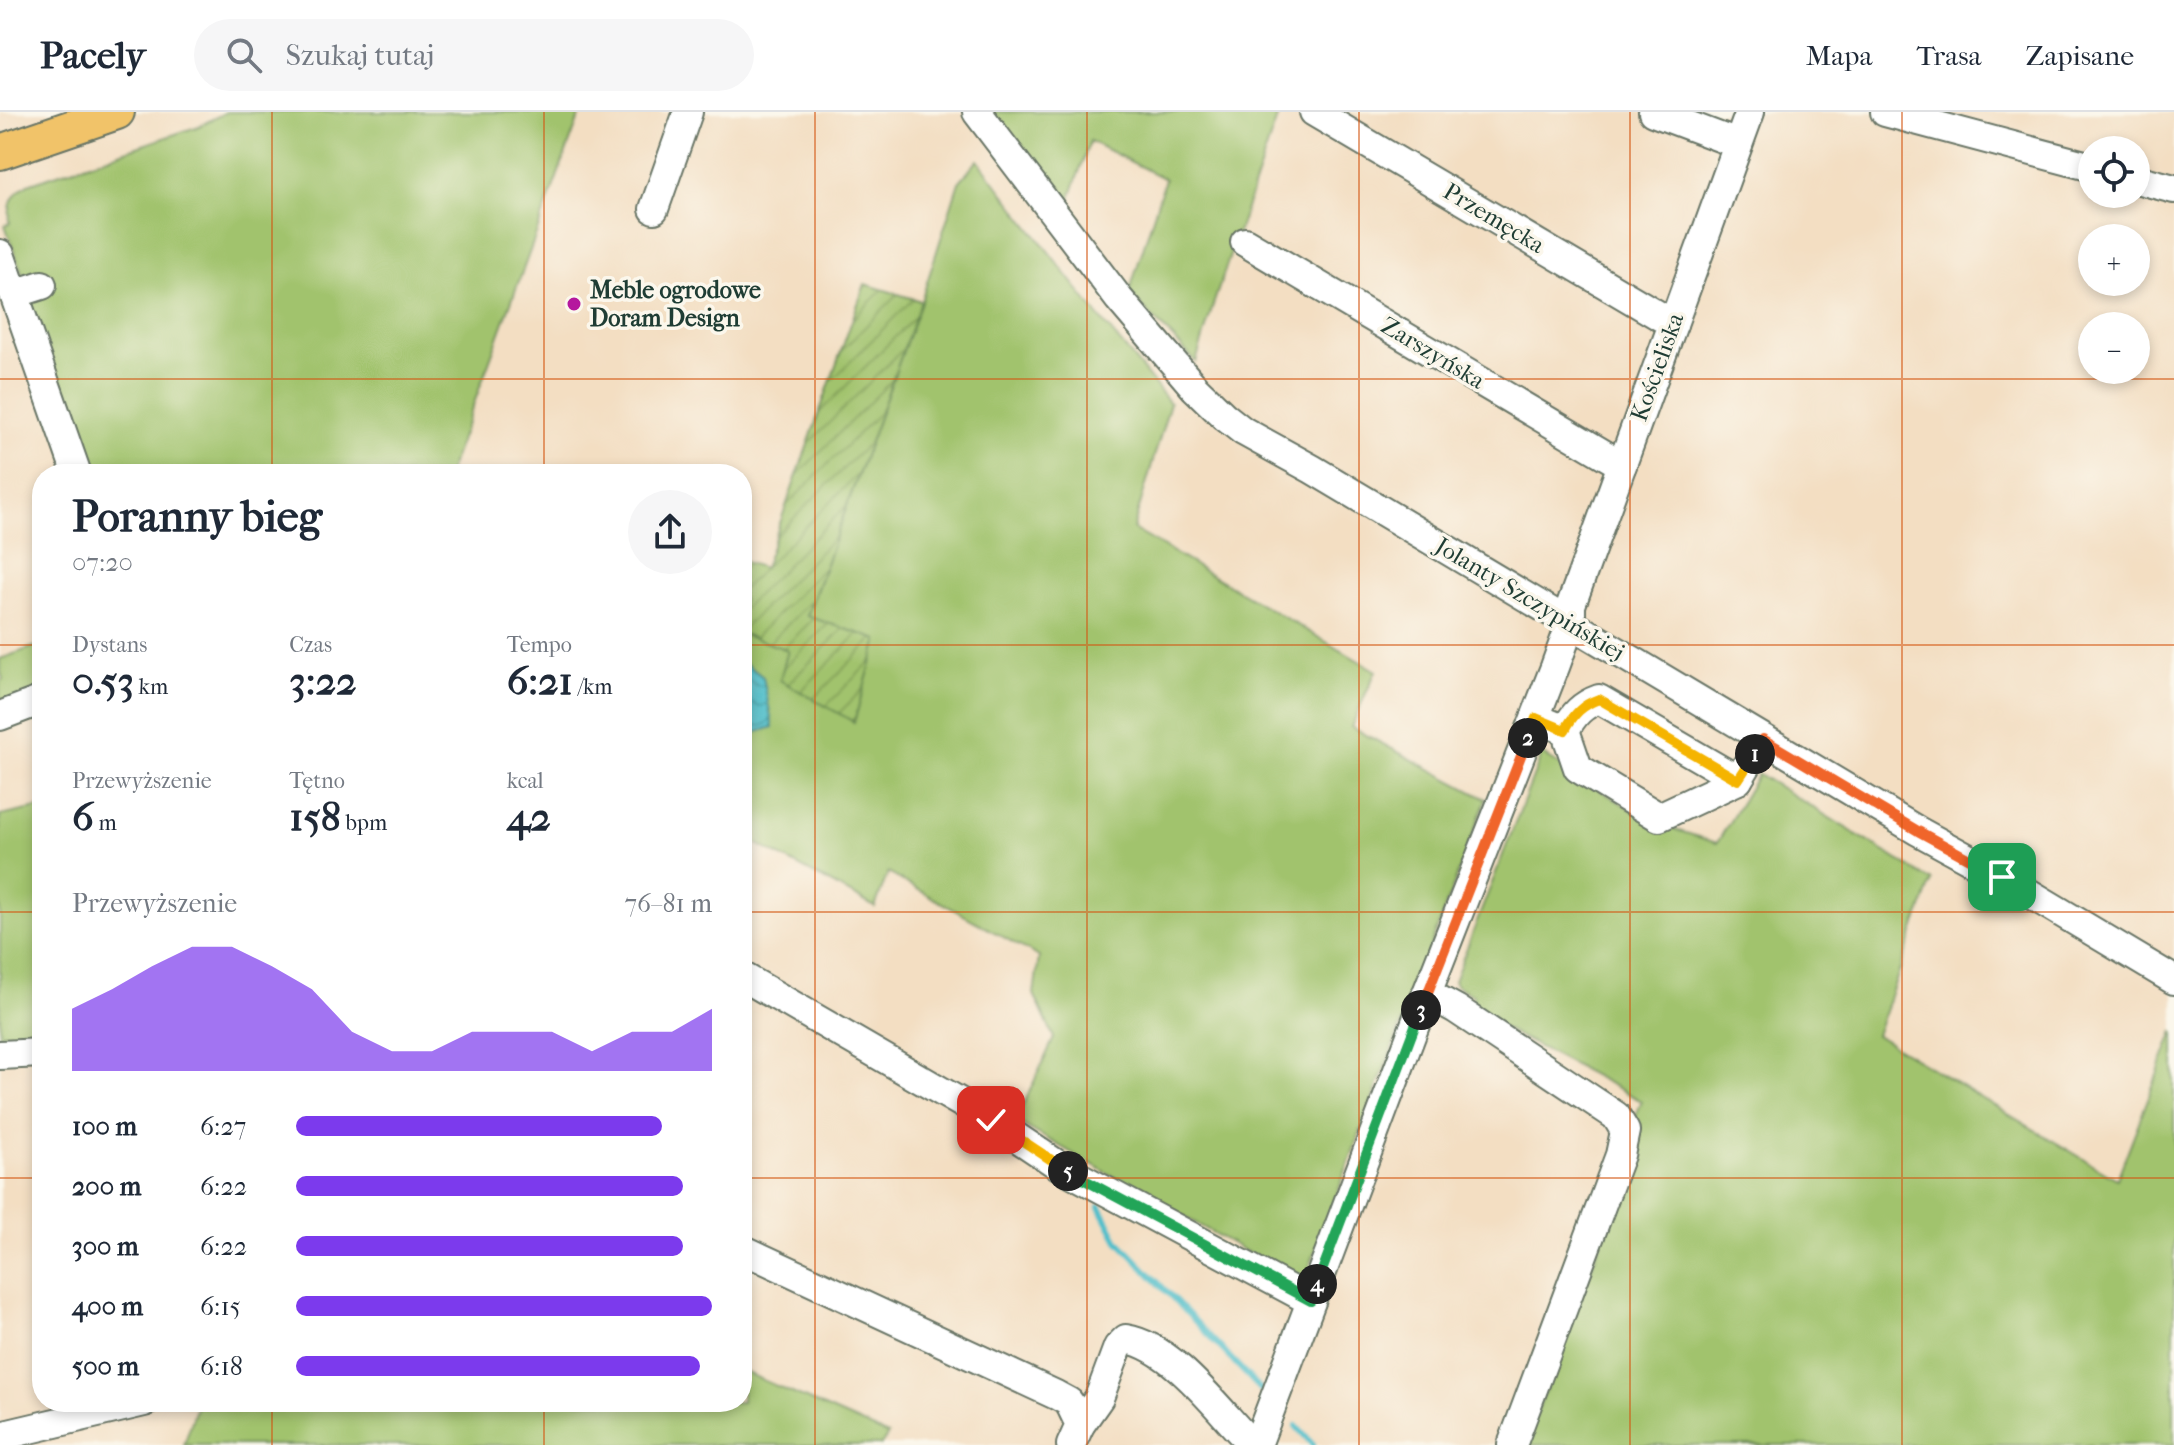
<!DOCTYPE html>
<html lang="pl">
<head>
<meta charset="utf-8">
<style>
	body { margin:0; font-family:"IM FELL French Canon",serif; background:#f6f6f7; color:#1f2937; height:100vh; display:flex; flex-direction:column; font-size:30px; white-space:nowrap }
	* { box-sizing:border-box; margin:0 }
	p { font-size:26px; color:#747a83 }
	.icon { flex:none; width:44px; height:44px; fill:none; stroke:currentColor; stroke-width:2; stroke-linecap:round; stroke-linejoin:round }
	.map { position:relative; flex:1; overflow:hidden }
	.details { position:absolute; left:32px; top:352px; width:720px; height:948px; display:flex; flex-direction:column; background:#fff; border-radius:32px; box-shadow:0 4px 12px #0003 }
	.details>* { flex:none }
	.fabs { position:absolute; left:2078px; top:24px; display:grid; gap:16px }
	.fabs a { display:grid; place-items:center; width:72px; height:72px; border-radius:50%; background:#fff; box-shadow:0 4px 12px #0003; font-size:40px }
	.pin { position:absolute; display:grid; place-items:center; width:68px; height:68px; color:#fff; margin:-34px; border-radius:16px; box-shadow:0 4px 12px #0006 }
	.km { position:absolute; width:40px; height:40px; margin:-20px; border-radius:50%; background:#222; color:#fff; font-size:22px; line-height:40px; text-align:center }
	.round { display:grid; place-items:center; flex:none; width:84px; height:84px; border-radius:42px; background:#f6f6f7 }
	.summary { display:flex; align-items:center; justify-content:space-between; height:136px; padding:0 40px }
	h1 { font-size:44px; font-weight:700; line-height:60px }
	.stats { display:grid; grid-template-columns:repeat(3,1fr); gap:12px; height:136px; padding:8px 40px }
	.stats div { display:grid; align-content:center }
	.stats b { font-size:40px; font-weight:700 }
	.stats small { font-size:22px; font-weight:400 }
	.stats p { font-size:22px }
	.chart { height:224px; padding:16px 40px }
	.chart p { display:flex; justify-content:space-between }
	.chart svg { width:100%; height:144px; margin-top:8px; fill:#7c3aed; opacity:.7 }
	ul { padding:0 40px; list-style:none; font-size:26px }
	li { display:grid; grid-template-columns:128px 96px 1fr; align-items:center; height:60px }
	li i { height:20px; border-radius:10px; background:#7c3aed }
	header { display:flex; align-items:center; gap:48px; box-sizing:border-box; height:112px; padding:0 40px; background:#fff; border-bottom:2px solid #e0e1e3 }
	header strong { font-size:38px }
	nav { display:flex; gap:44px; margin-inline-start:auto; font-size:28px }
	.search { width:560px; height:72px; background:#f6f6f7; display:flex; align-items:center; gap:20px; box-sizing:border-box; padding:0 28px; border-radius:44px; color:#747a83; font-size:30px }
	.map>svg:first-child { display:block }
	.grass { fill:#a1c36d; stroke:#608050; stroke-width:2 }
	.garden { fill:url(#garden-furrows); stroke:#608050; stroke-width:2 }
	.water { fill:url(#water-waves); stroke:#387e7f; stroke-width:2 }
	.lines { fill:none; stroke-linecap:round; stroke-linejoin:round }
	.stream { stroke:#52bfca; stroke-width:6 }
	.minor-casing { stroke:#697566; stroke-width:32 }
	.major-casing { stroke:#697566; stroke-width:38 }
	.minor { stroke:#fff; stroke-width:28 }
	.major { stroke:#f1c369; stroke-width:34 }
	.split-1-casing { stroke:#fff; stroke-width:16 }
	.split-2-casing { stroke:#fff; stroke-width:16 }
	.split-3-casing { stroke:#fff; stroke-width:16 }
	.split-4-casing { stroke:#fff; stroke-width:16 }
	.split-5-casing { stroke:#fff; stroke-width:16 }
	.split-6-casing { stroke:#fff; stroke-width:16 }
	.split-1 { stroke:#f0652b; stroke-width:10 }
	.split-2 { stroke:#f5b400; stroke-width:10 }
	.split-3 { stroke:#f0652b; stroke-width:10 }
	.split-4 { stroke:#22a559; stroke-width:10 }
	.split-5 { stroke:#22a559; stroke-width:10 }
	.split-6 { stroke:#f5b400; stroke-width:10 }
	.grid { fill:none; stroke:#d45610; stroke-width:2; stroke-opacity:0.55 }
	.poi-dot { fill:#b5179e; stroke:#fbf7ec; stroke-width:3 }
	.labels { text-anchor:middle; dominant-baseline:central; stroke-width:7; stroke-linejoin:round; paint-order:stroke }
	.street-label { font-size:24px; fill:#1f3d34; stroke:#fbf7ec }
	.poi-label { font-size:24px; font-weight:bold; fill:#1f3d34; stroke:#fbf7ec; text-anchor:start }
</style>
</head>
<body>
<header>
<strong>Pacely</strong>
<div class="search"><svg class="icon" aria-label="search" viewBox="0 0 24 24"><circle cx="10" cy="10" r="6"/><path d="M15 15l6 6"/></svg>Szukaj tutaj</div>
<nav><a>Mapa</a><a>Trasa</a><a>Zapisane</a></nav>
</header>
<div class="map">
<svg width="2174" height="1333" viewBox="0 0 2174 1333">
	<defs>
		<pattern id="garden-furrows" width="10" height="10" patternUnits="userSpaceOnUse" patternTransform="scale(2)"><rect width="10" height="10" fill="#a1c36d"/><path d="M-1 1l2-2M0 10L10 0M9 11l2-2" fill="none" stroke="#83a05a"/></pattern>
		<pattern id="water-waves" width="16" height="10" patternUnits="userSpaceOnUse" patternTransform="scale(2)"><rect width="16" height="10" fill="#52bfca"/><path d="M0 5q4-4 8 0t8 0" fill="none" stroke="#439ca5"/></pattern>
	</defs>
	<rect width="100%" height="100%" fill="#fbf7ec"/>
	<filter id="ink" filterUnits="userSpaceOnUse"><feTurbulence type="fractalNoise" baseFrequency=".0125" numOctaves="2"/><feDisplacementMap in="SourceGraphic" scale="16" xChannelSelector="R" yChannelSelector="G"/><feConvolveMatrix kernelMatrix="1 2 1 2 8 2 1 2 1" color-interpolation-filters="sRGB"/></filter>
	<filter id="wash" filterUnits="userSpaceOnUse"><feTurbulence type="fractalNoise" baseFrequency=".006" numOctaves="4" result="noise"/><feDisplacementMap in="SourceGraphic" scale="32" xChannelSelector="R" yChannelSelector="G"/><feGaussianBlur stdDeviation="1.8" result="paint"/><feColorMatrix in="noise" values="0 0 0 0 0 0 0 0 0 0 0 0 0 0 0 0 0 1.4 0 .05"/><feComposite in="paint" operator="in"/></filter>
	<g filter="url(#wash)">
		<rect width="100%" height="100%" fill="#f3dec2"/>
		<g class="grass">
			<path d="M226,0H581L448,362H87L31,192L34,187L30,166L22,161L5,113L10,111C8,93 12,81 28,72L199,14Z"/>
			<path d="M990,0H1279L1212,196L1196,250L1129,181L1165,67L1090,29L1065,100Z"/>
			<path d="M978,48L1096,201L1170,291L1133,417L1376,559L1351,615L1486,687L1303,1172L1016,1009L1054,926L1034,882L1039,845L888,761L875,795L742,724V624L763,565L742,549V522L789,538L807,504L921,189L959,70Z"/>
			<path d="M42,532V577L0,593V569L3,567L0,558V547Z"/>
			<path d="M1542,642L1652,710L1717,731L1758,662L1932,769L1876,923L2117,1067L2174,919V1333H1525L1638,1030L1632,1013L1642,989L1469,898L1474,884L1456,873L1454,869Z"/>
			<path d="M42,695V934L0,935V704Z"/>
			<path d="M742,1259L888,1323L881,1333H184L198,1290H742Z"/>
		</g>
		<path class="garden" d="M865,172L921,189L807,504L878,528L854,610L780,568L788,538L742,522V449L764,456Z"/>
		<path class="water" d="M742,549L763,565L773,615L742,625Z"/>
		<g class="lines">
			<g class="stream">
				<path d="M1100,1095L1118,1129L1265,1282"/>
				<path d="M1296,1314L1313,1333"/>
			</g>
		</g>
	</g>
	<g filter="url(#ink)">
		<g class="lines">
			<defs>
				<g id="minor">
					<path d="M977,0L1119,187L1195,276L1224,304L1243,319L1312,357L1918,719L2002,765L2174,868"/>
					<path d="M1314,0L1673,212"/>
					<path d="M1653,0L1738,32"/>
					<path d="M1885,0L2092,55"/>
					<path d="M2136,67L2174,77"/>
					<path d="M654,97L688,0"/>
					<path d="M1245,130L1622,353"/>
					<path d="M0,142L77,362"/>
					<path d="M14,182L42,173"/>
					<path d="M0,604L42,588"/>
					<path d="M1536,606L1565,618C1574,602 1582,593 1599,587L1738,668L1763,627"/>
					<path d="M1565,618L1578,656L1659,705L1738,668"/>
					<path d="M742,864L991,1008L1061,1055L1311,1189"/>
					<path d="M1427,881L1456,897L1616,1004L1625,1019L1620,1043L1512,1333"/>
					<path d="M0,943L42,941"/>
					<path d="M742,1137L1056,1283L1069,1290L1080,1313"/>
					<path d="M0,1324L144,1290"/>
					<path d="M1071,1333L1080,1313L1099,1286L1118,1235L1126,1227C1170,1234 1214,1292 1244,1324L1258,1331"/>
					<path d="M1257,1333L1427,881L1555,555L1571,511V493L1750,0"/>
				</g>
				<path id="major" d="M0,40L117,0"/>
			</defs>
			<use href="#minor" class="minor-casing"/>
			<use href="#major" class="major-casing"/>
			<use href="#minor" class="minor"/>
			<use href="#major" class="major"/>
		</g>
	</g>
	<g class="lines" filter="url(#ink)">
		<defs>
			<path id="split-1" d="M1755,642L1763,627L1918,719L2002,765"/>
			<path id="split-2" d="M1528,626L1536,606L1565,618C1574,602 1582,593 1599,587L1738,668L1755,642"/>
			<path id="split-3" d="M1421,898L1528,626"/>
			<path id="split-4" d="M1317,1172L1421,898"/>
			<path id="split-5" d="M1068,1059L1311,1189L1317,1172"/>
			<path id="split-6" d="M991,1008L1068,1059"/>
		</defs>
		<use href="#split-1" class="split-1-casing"/>
		<use href="#split-2" class="split-2-casing"/>
		<use href="#split-3" class="split-3-casing"/>
		<use href="#split-4" class="split-4-casing"/>
		<use href="#split-5" class="split-5-casing"/>
		<use href="#split-6" class="split-6-casing"/>
		<use href="#split-1" class="split-1"/>
		<use href="#split-2" class="split-2"/>
		<use href="#split-3" class="split-3"/>
		<use href="#split-4" class="split-4"/>
		<use href="#split-5" class="split-5"/>
		<use href="#split-6" class="split-6"/>
	</g>
	<path class="grid" d="M272,0V362M544,0V362M815,0V1333M1087,0V1333M1359,0V1333M1630,0V1333M1902,0V1333M0,267H2174M0,533H42M742,533H2174M0,800H42M742,800H2174M0,1066H42M742,1066H2174M272,1290V1333M544,1290V1333"/>
	<circle class="poi-dot" cx="574" cy="192" r="8"/>
	<g class="labels">
		<g class="street-label">
			<text transform="translate(1494 106) rotate(31)">Przemęcka</text>
			<text transform="translate(1433 241) rotate(31)">Zarszyńska</text>
			<text transform="translate(1657 255) rotate(-70)">Kościeliska</text>
			<text transform="translate(1530 487) rotate(31)">Jolanty Szczypińskiej</text>
		</g>
		<g class="poi-label">
			<text x="590" y="178">Meble ogrodowe<tspan x="590" dy="28">Doram Design</tspan></text>
		</g>
	</g>
</svg>
<div class="fabs">
<a><svg class="icon" aria-label="locate" viewBox="0 0 24 24"><circle cx="12" cy="12" r="6"/><path d="M12 2v4M12 18v4M2 12h4M18 12h4"/></svg></a>
<a>+</a>
<a>−</a>
</div>
<div class="pin" style="left:2002px;top:765px;background:#1e9e55"><svg class="icon" aria-label="arrive" viewBox="0 0 24 24"><path d="M6 21V4h12l-3 4 3 4H6"/></svg></div>
<div class="pin" style="left:991px;top:1008px;background:#d93025"><svg class="icon" aria-label="check" viewBox="0 0 24 24"><path d="M5 12l5 5 9-10"/></svg></div>
<b class="km" style="left:1755px;top:642px">1</b>
<b class="km" style="left:1528px;top:626px">2</b>
<b class="km" style="left:1421px;top:898px">3</b>
<b class="km" style="left:1317px;top:1172px">4</b>
<b class="km" style="left:1068px;top:1059px">5</b>
<section class="details">
<div class="summary"><div><h1>Poranny bieg</h1><p>07:20</p></div><a class="round"><svg class="icon" aria-label="share" viewBox="0 0 24 24"><path d="M12 15V3M7 8l5-5 5 5M5 13v7h14v-7"/></svg></a></div>
<div class="stats">
<div><p>Dystans</p><b>0.53<small> km</small></b></div>
<div><p>Czas</p><b>3:22</b></div>
<div><p>Tempo</p><b>6:21<small> /km</small></b></div>
</div>
<div class="stats">
<div><p>Przewyższenie</p><b>6<small> m</small></b></div>
<div><p>Tętno</p><b>158<small> bpm</small></b></div>
<div><p>kcal</p><b>42</b></div>
</div>
<div class="chart"><p><span>Przewyższenie</span>76–81 m</p>
<svg viewBox="0 0 160 44" preserveAspectRatio="none"><path d="M0 44V25L10 19L20 12L30 6L40 6L50 12L60 19L70 32L80 38L90 38L100 32L110 32L120 32L130 38L140 32L150 32L160 25V44z"/></svg>
</div>
<ul>
<li><b>100 m</b>6:27<i style="width:88%"></i></li>
<li><b>200 m</b>6:22<i style="width:93%"></i></li>
<li><b>300 m</b>6:22<i style="width:93%"></i></li>
<li><b>400 m</b>6:15<i style="width:100%"></i></li>
<li><b>500 m</b>6:18<i style="width:97%"></i></li>
</ul>
</section>
</div>
</body>
</html>
